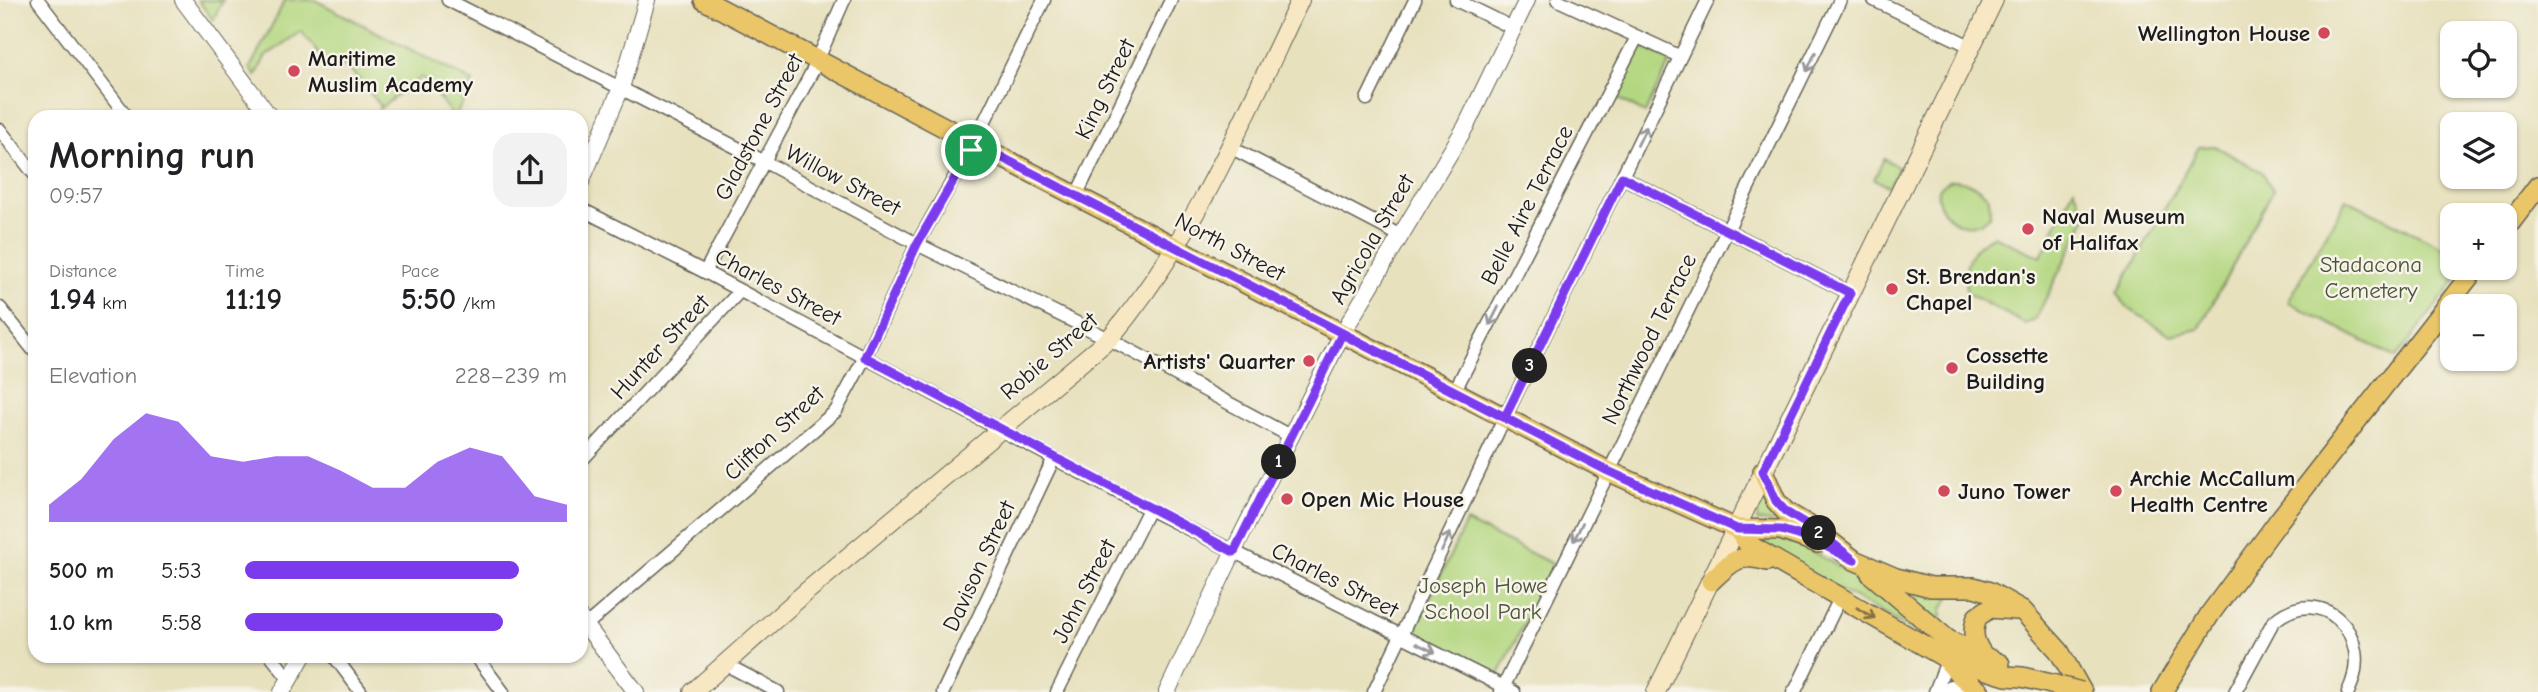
<!DOCTYPE html>
<html lang="en">
<head>
<meta charset="utf-8">
<style>
	body { margin:0; font-family:"Comic Neue",sans-serif; background:#f2f2f2; color:#202124; height:100vh; display:flex; flex-direction:column; font-size:26px; white-space:nowrap }
	* { box-sizing:border-box; margin:0 }
	p { font-size:23px; color:#757577 }
	.icon { flex:none; width:38px; height:38px; fill:none; stroke:currentColor; stroke-width:2; stroke-linecap:round; stroke-linejoin:round }
	.map { position:relative; flex:1; overflow:hidden }
	.panel { position:absolute; left:28px; top:110px; width:560px; height:553px; display:flex; flex-direction:column; background:#fff; border-radius:21px; box-shadow:0 2px 5px #0004 }
	.panel>* { flex:none }
	.controls { position:absolute; left:2440px; top:21px; display:grid; gap:14px }
	.controls a { display:grid; place-items:center; width:77px; height:77px; border-radius:14px; background:#fff; box-shadow:0 2px 5px #0004; font-size:35px }
	.pin { position:absolute; display:grid; place-items:center; width:60px; height:60px; color:#fff; margin:-30px; border:4px solid #fff; border-radius:50%; box-shadow:0 2px 7px #0007 }
	.km { position:absolute; width:35px; height:35px; margin:-18px; border-radius:50%; background:#222; color:#fff; font-size:19px; line-height:35px; text-align:center }
	.round { display:grid; place-items:center; flex:none; width:74px; height:74px; border-radius:21px; background:#f2f2f2 }
	.head { display:flex; align-items:center; justify-content:space-between; height:119px; padding:0 21px }
	h1 { font-size:38px; font-weight:600; line-height:52px }
	.figures { display:grid; grid-template-columns:repeat(3,1fr); gap:10px; height:119px; padding:7px 21px }
	.figures div { display:grid; align-content:center }
	.figures b { font-size:30px; font-weight:600 }
	.figures small { font-size:19px; font-weight:400 }
	.figures p { font-size:19px }
	.chart { height:196px; padding:14px 21px }
	.chart p { display:flex; justify-content:space-between }
	.chart svg { width:100%; height:126px; margin-top:7px; fill:#7c3aed; opacity:.7 }
	ul { padding:0 21px; list-style:none; font-size:23px }
	li { display:grid; grid-template-columns:112px 84px 1fr; align-items:center; height:52px }
	li i { height:18px; border-radius:9px; background:#7c3aed }
	.map>svg:first-child { display:block }
	.green { fill:#b3d780; stroke:#687a4e; stroke-width:2 }
	.lines { fill:none; stroke-linecap:round; stroke-linejoin:round }
	.minor-casing { stroke:#636155; stroke-width:15 }
	.tertiary-casing { stroke:#636155; stroke-width:18 }
	.secondary-casing { stroke:#636155; stroke-width:20 }
	.primary-casing { stroke:#636155; stroke-width:22 }
	.minor { stroke:#fff; stroke-width:12 }
	.tertiary { stroke:#fff; stroke-width:16 }
	.secondary { stroke:#f7e8c3; stroke-width:18 }
	.primary { stroke:#ebc669; stroke-width:19 }
	.primary-bridge-casing { stroke:#636155; stroke-width:22; stroke-linecap:butt }
	.primary-bridge { stroke:#ebc669; stroke-width:19 }
	.oneway { stroke:#999 }
	.oneway2 { stroke:#847142 }
	.route-casing { stroke:#fff; stroke-width:14 }
	.route { stroke:#7c3aed; stroke-width:9 }
	.poi-dot { fill:#d1495b; stroke:#f7f3e8; stroke-width:2.5 }
	.labels { text-anchor:middle; dominant-baseline:central; stroke-width:5; stroke-linejoin:round; paint-order:stroke }
	.poi-label { font-size:23px; font-weight:bold; fill:#1c1c1c; stroke:#f7f3e8; text-anchor:start }
	.street-label { font-size:23px; fill:#1c1c1c; stroke:#f7f3e8 }
	.park-label { font-size:23px; fill:#49543a; stroke:#f7f3e8 }
</style>
</head>
<body>
<div class="map">
<svg width="2538" height="692" viewBox="0 0 2538 692">
	<rect width="100%" height="100%" fill="#f7f3e8"/>
	<filter id="ink" filterUnits="userSpaceOnUse"><feTurbulence type="fractalNoise" baseFrequency=".0143" numOctaves="2"/><feDisplacementMap in="SourceGraphic" scale="14" xChannelSelector="R" yChannelSelector="G"/><feConvolveMatrix kernelMatrix="1 2 1 2 8 2 1 2 1" color-interpolation-filters="sRGB"/></filter>
	<filter id="wash" filterUnits="userSpaceOnUse"><feTurbulence type="fractalNoise" baseFrequency=".00686" numOctaves="4" result="noise"/><feDisplacementMap in="SourceGraphic" scale="28" xChannelSelector="R" yChannelSelector="G"/><feGaussianBlur stdDeviation="1.57" result="paint"/><feColorMatrix in="noise" values="0 0 0 0 0 0 0 0 0 0 0 0 0 0 0 0 0 1.4 0 .05"/><feComposite in="paint" operator="in"/></filter>
	<g filter="url(#wash)">
		<rect width="100%" height="100%" fill="#e7e1be"/>
		<g class="green">
			<path d="M198,0H223L213,20Z"/>
			<path d="M285,0H315L473,82L455,117L448,116L450,112L422,77L379,109L380,105L348,67L327,64L301,31L265,57L256,76L250,68Z"/>
			<path d="M1640,46L1671,60L1645,113L1615,97Z"/>
			<path d="M2215,146L2262,172L2273,190L2199,329L2171,335L2126,307L2118,293L2199,147Z"/>
			<path d="M1884,159L1899,167L1889,187L1874,179Z"/>
			<path d="M1951,180C1967,180 1978,186 1989,198L1990,215C1971,239 1934,217 1938,189Z"/>
			<path d="M2074,188L2084,212L2085,220L2035,320L2025,324L1967,293C1961,268 1970,246 1993,236L2041,257Z"/>
			<path d="M2346,199L2452,252V268H2465L2396,358L2288,302Z"/>
			<path d="M1767,495L1793,523L1757,521V511Z"/>
			<path d="M1466,522L1553,564L1499,675L1413,633Z"/>
			<path d="M1760,536C1807,534 1897,607 1935,636L1932,641L1753,542Z"/>
			<path d="M1899,585L1950,596L1942,609L1941,625L1897,589Z"/>
		</g>
	</g>
	<g filter="url(#ink)">
		<g class="lines">
			<defs>
				<g id="minor">
					<path d="M38,0L127,117"/>
					<path d="M448,0L765,162L917,244L1109,339L1292,437"/>
					<path d="M1456,0L1513,28"/>
					<path d="M1558,0L1679,56"/>
					<path d="M1874,0L1972,47"/>
					<path d="M1367,99L1415,0"/>
					<path d="M0,130L35,175"/>
					<path d="M1230,147L1401,236"/>
					<path d="M1622,177L1850,293"/>
					<path d="M1076,196L1171,0"/>
					<path d="M581,209L705,272L1149,509L1514,692"/>
					<path d="M705,272L814,68L844,0"/>
					<path d="M0,308L35,352"/>
					<path d="M1454,392L1637,37"/>
					<path d="M581,461L740,291"/>
					<path d="M586,625L836,411L865,357L917,244L974,143L1044,0"/>
					<path d="M271,656L289,679"/>
					<path d="M334,656L361,692"/>
					<path d="M476,656L503,692"/>
					<path d="M725,664L778,692"/>
					<path d="M943,692L1054,458"/>
					<path d="M1057,692L1149,509"/>
					<path d="M1374,692L1505,417L1708,0"/>
					<path d="M1501,692L1840,0"/>
					<path d="M1793,692L1796,689L1840,598"/>
					<path d="M1935,692L1947,661"/>
					<path d="M1941,692L1951,686H1973"/>
					<path d="M2235,692L2273,622C2319,581 2377,633 2348,692"/>
				</g>
				<g id="tertiary">
					<path d="M183,0L270,117"/>
					<path d="M581,182L621,88L647,0"/>
					<path d="M581,619L636,692"/>
					<path d="M282,692L303,656"/>
					<path d="M1167,692L1238,542L1342,334L1466,126L1527,0"/>
				</g>
				<g id="secondary">
					<path d="M693,692L806,592L1109,339C1193,240 1245,116 1300,0"/>
					<path d="M1656,692L1994,0"/>
				</g>
				<g id="primary">
					<path d="M704,0L974,143L1608,471L1737,529L1749,545L1944,657L2006,676L2022,677L2055,685"/>
					<path d="M2504,231L2538,186"/>
					<path d="M1763,471L1776,501L1786,512L1813,528L1854,560L1896,578L1931,587H1974L1990,592L2022,610L2059,651L2082,692"/>
					<path d="M1737,529L1781,530L1818,543"/>
					<path d="M1871,574L1948,640L2000,664"/>
					<path d="M1711,581C1731,562 1739,552 1767,561"/>
					<path d="M1945,658L1960,675L1980,692"/>
					<path d="M1985,658C1974,644 1971,634 1977,617L1990,608L2016,610"/>
					<path d="M2162,692L2210,614L2280,519L2476,268"/>
				</g>
			</defs>
			<use href="#minor" class="minor-casing"/>
			<use href="#tertiary" class="tertiary-casing"/>
			<use href="#secondary" class="secondary-casing"/>
			<use href="#primary" class="primary-casing"/>
			<use href="#minor" class="minor"/>
			<use href="#tertiary" class="tertiary"/>
			<use href="#secondary" class="secondary"/>
			<use href="#primary" class="primary"/>
			<defs>
				<path id="primary-bridge" d="M2055,685L2081,692"/>
			</defs>
			<use href="#primary-bridge" class="primary-bridge-casing"/>
			<use href="#primary-bridge" class="primary-bridge"/>
		</g>
		<defs><path id="oneway-shaft" d="M-6 0H5M1.5-3L5.5 0L1.5 3" fill="none" stroke-width="1.6" stroke-linecap="round" stroke-linejoin="round" transform="scale(1.75)"/></defs>
		<g class="oneway">
			<use href="#oneway-shaft" transform="translate(1811 62) rotate(115)"/>
			<use href="#oneway-shaft" transform="translate(1642 136) rotate(-64)"/>
			<use href="#oneway-shaft" transform="translate(1494 316) rotate(117)"/>
			<use href="#oneway-shaft" transform="translate(1578 532) rotate(116)"/>
			<use href="#oneway-shaft" transform="translate(1446 542) rotate(-65)"/>
			<use href="#oneway-shaft" transform="translate(1426 648) rotate(26)"/>
		</g>
		<use class="oneway2" href="#oneway-shaft" transform="translate(1866 613) rotate(30)"/>
	</g>
	<g class="lines" filter="url(#ink)">
		<defs>
			<path id="route" d="M971,150L917,244L865,357L1234,552L1342,334L1608,471L1737,529L1781,530L1811,539L1854,560L1813,528L1786,512L1776,501L1763,471L1850,293L1622,177L1505,417L974,143L971,150"/>
		</defs>
		<use href="#route" class="route-casing"/>
		<use href="#route" class="route"/>
	</g>
	<g class="poi-dot">
		<circle cx="2324" cy="33" r="7"/>
		<circle cx="294" cy="71" r="7"/>
		<circle cx="2028" cy="229" r="7"/>
		<circle cx="1892" cy="289" r="7"/>
		<circle cx="1309" cy="361" r="7"/>
		<circle cx="1952" cy="368" r="7"/>
		<circle cx="1944" cy="491" r="7"/>
		<circle cx="2116" cy="491" r="7"/>
		<circle cx="1287" cy="499" r="7"/>
	</g>
	<g class="labels">
		<g class="poi-label">
			<text x="2310" y="33" text-anchor="end">Wellington House</text>
			<text x="308" y="58">Maritime<tspan x="308" dy="26">Muslim Academy</tspan></text>
			<text x="2042" y="216">Naval Museum<tspan x="2042" dy="26">of Halifax</tspan></text>
			<text x="1906" y="276">St. Brendan's<tspan x="1906" dy="26">Chapel</tspan></text>
			<text x="1966" y="355">Cossette<tspan x="1966" dy="26">Building</tspan></text>
			<text x="1295" y="361" text-anchor="end">Artists' Quarter</text>
			<text x="2130" y="478">Archie McCallum<tspan x="2130" dy="26">Health Centre</tspan></text>
			<text x="1958" y="491">Juno Tower</text>
			<text x="1301" y="499">Open Mic House</text>
		</g>
		<g class="street-label">
			<text transform="translate(1105 89) rotate(-64)">King Street</text>
			<text transform="translate(759 127) rotate(-62)">Gladstone Street</text>
			<text transform="translate(843 180) rotate(28)">Willow Street</text>
			<text transform="translate(1527 205) rotate(-63)">Belle Aire Terrace</text>
			<text transform="translate(1372 239) rotate(-60)">Agricola Street</text>
			<text transform="translate(1230 247) rotate(28)">North Street</text>
			<text transform="translate(778 287) rotate(28)">Charles Street</text>
			<text transform="translate(1649 339) rotate(-64)">Northwood Terrace</text>
			<text transform="translate(660 347) rotate(-47)">Hunter Street</text>
			<text transform="translate(1049 356) rotate(-41)">Robie Street</text>
			<text transform="translate(774 433) rotate(-43)">Clifton Street</text>
			<text transform="translate(979 566) rotate(-65)">Davison Street</text>
			<text transform="translate(1335 580) rotate(27)">Charles Street</text>
			<text transform="translate(1084 591) rotate(-63)">John Street</text>
		</g>
		<g class="park-label">
			<text x="2371" y="264">Stadacona<tspan x="2371" dy="26">Cemetery</tspan></text>
			<text x="1483" y="585">Joseph Howe<tspan x="1483" dy="26">School Park</tspan></text>
		</g>
	</g>
</svg>
<div class="controls">
<a><svg class="icon" aria-label="locate" viewBox="0 0 24 24"><circle cx="12" cy="12" r="6"/><path d="M12 2v4M12 18v4M2 12h4M18 12h4"/></svg></a>
<a><svg class="icon" aria-label="layers" viewBox="0 0 24 24"><path d="M12 4l9 5-9 5-9-5zM3 14l9 5 9-5"/></svg></a>
<a>+</a>
<a>−</a>
</div>
<div class="pin" style="left:971px;top:150px;background:#1e9e55"><svg class="icon" aria-label="arrive" viewBox="0 0 24 24"><path d="M6 21V4h12l-3 4 3 4H6"/></svg></div>
<b class="km" style="left:1279px;top:462px">1</b>
<b class="km" style="left:1819px;top:533px">2</b>
<b class="km" style="left:1530px;top:366px">3</b>
<section class="panel">
<div class="head"><div><h1>Morning run</h1><p>09:57</p></div><a class="round"><svg class="icon" aria-label="share" viewBox="0 0 24 24"><path d="M12 15V3M7 8l5-5 5 5M5 13v7h14v-7"/></svg></a></div>
<div class="figures">
<div><p>Distance</p><b>1.94<small> km</small></b></div>
<div><p>Time</p><b>11:19</b></div>
<div><p>Pace</p><b>5:50<small> /km</small></b></div>
</div>
<div class="chart"><p><span>Elevation</span>228–239 m</p>
<svg viewBox="0 0 160 44" preserveAspectRatio="none"><path d="M0 44V38L10 29L20 15L30 6L40 9L50 21L60 23L70 21L80 21L90 26L100 32L110 32L120 23L130 18L140 21L150 35L160 38V44z"/></svg>
</div>
<ul>
<li><b>500 m</b>5:53<i style="width:85%"></i></li>
<li><b>1.0 km</b>5:58<i style="width:80%"></i></li>
</ul>
</section>
</div>
</body>
</html>
